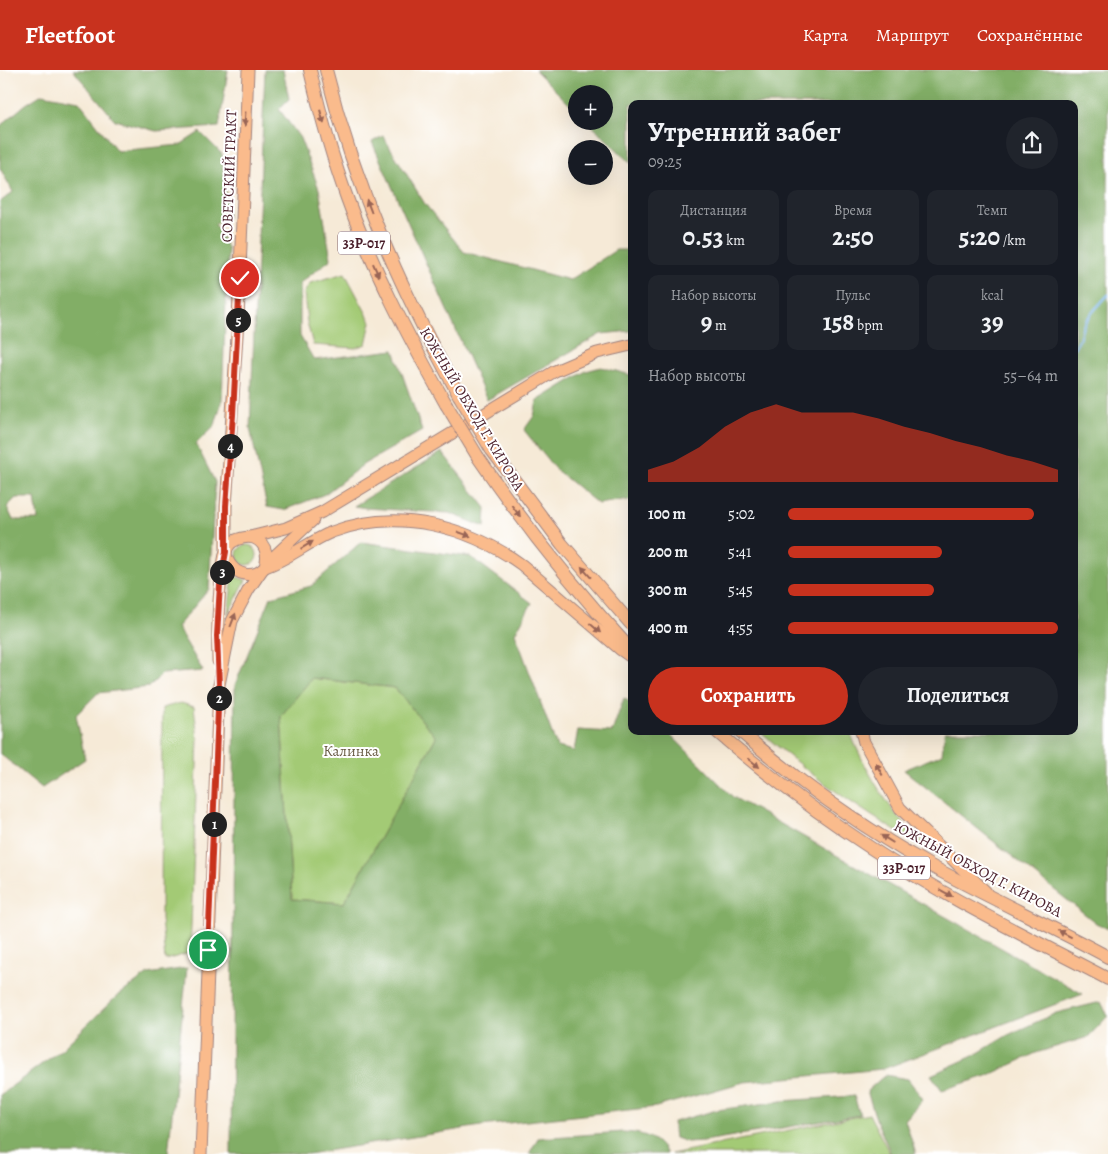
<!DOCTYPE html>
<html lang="ru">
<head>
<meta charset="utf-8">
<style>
	body { margin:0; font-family:Alegreya,serif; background:#20242c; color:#f1f3f6; height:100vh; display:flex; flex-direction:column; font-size:19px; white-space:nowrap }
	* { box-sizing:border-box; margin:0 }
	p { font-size:16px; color:#9ea1a6 }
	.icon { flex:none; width:28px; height:28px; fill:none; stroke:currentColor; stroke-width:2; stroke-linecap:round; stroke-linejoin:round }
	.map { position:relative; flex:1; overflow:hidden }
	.panel { position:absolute; left:628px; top:30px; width:450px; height:635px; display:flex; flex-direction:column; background:#171b24; border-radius:10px; box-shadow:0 5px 20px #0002 }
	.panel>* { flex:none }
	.tools { position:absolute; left:568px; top:15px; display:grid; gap:10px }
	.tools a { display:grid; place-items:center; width:45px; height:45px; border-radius:50%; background:#171b24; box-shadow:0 5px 20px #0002; font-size:25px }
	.pin { position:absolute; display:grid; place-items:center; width:42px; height:42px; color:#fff; margin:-21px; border:2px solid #fff; border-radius:50%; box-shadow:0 1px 5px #0007 }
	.km { position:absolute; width:25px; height:25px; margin:-12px; border-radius:50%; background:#222; color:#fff; font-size:14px; line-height:25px; text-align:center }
	.round { display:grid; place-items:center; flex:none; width:52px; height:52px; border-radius:26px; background:#20242c }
	.summary { display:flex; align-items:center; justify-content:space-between; height:85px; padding:0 20px }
	h1 { font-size:28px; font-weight:700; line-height:38px }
	.stats { display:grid; grid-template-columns:repeat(3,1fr); gap:8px; height:85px; padding:5px 20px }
	.stats div { display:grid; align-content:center; border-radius:10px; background:#20242c; text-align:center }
	.stats b { font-size:25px; font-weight:700 }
	.stats small { font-size:14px; font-weight:400 }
	.stats p { font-size:14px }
	.chart { height:140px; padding:10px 20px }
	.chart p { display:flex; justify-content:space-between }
	.chart svg { width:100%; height:90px; margin-top:5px; fill:#c8321e; opacity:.7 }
	.button { display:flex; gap:10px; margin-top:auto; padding:10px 20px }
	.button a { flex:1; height:58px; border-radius:30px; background:#c8321e; color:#fff; font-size:20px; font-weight:700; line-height:58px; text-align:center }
	.button a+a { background:#20242c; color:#f1f3f6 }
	ul { padding:0 20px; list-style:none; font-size:16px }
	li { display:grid; grid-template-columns:80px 60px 1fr; align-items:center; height:38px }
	li i { height:12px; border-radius:6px; background:#c8321e }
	header { display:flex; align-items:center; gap:30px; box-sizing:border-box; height:70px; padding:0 25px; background:#c8321e; color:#fff }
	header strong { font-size:24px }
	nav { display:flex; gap:28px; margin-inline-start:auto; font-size:18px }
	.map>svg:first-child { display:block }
	.green { fill:#a3ca75; stroke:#767450 }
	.forest { fill:#82ae66; stroke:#666648; fill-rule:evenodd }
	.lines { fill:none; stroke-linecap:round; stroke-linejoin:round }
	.stream { stroke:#7eb7ef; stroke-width:2.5 }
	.primary-casing { stroke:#a08481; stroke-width:13 }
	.trunk-casing { stroke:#a08481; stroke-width:14 }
	.primary { stroke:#fabb8c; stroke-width:11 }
	.trunk { stroke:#fabb8c; stroke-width:12 }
	.trunk-bridge-casing { stroke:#a08481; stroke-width:14; stroke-linecap:butt }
	.trunk-bridge { stroke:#fabb8c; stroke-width:12 }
	.oneway { fill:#996557 }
	.route-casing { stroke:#fff; stroke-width:10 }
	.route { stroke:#c8321e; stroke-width:6 }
	.labels { text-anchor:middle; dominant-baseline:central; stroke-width:4; stroke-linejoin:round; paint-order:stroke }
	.shield { fill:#fff; stroke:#80626b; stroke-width:1 }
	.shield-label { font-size:14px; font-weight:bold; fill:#4a1f2b }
	.street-label { font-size:15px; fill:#4a1f2b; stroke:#fff }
	.park-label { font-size:15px; fill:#695b45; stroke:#fff }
</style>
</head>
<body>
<header>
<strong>Fleetfoot</strong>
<nav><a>Карта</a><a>Маршрут</a><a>Сохранённые</a></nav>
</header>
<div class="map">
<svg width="1108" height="1084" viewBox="0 0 1108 1084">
	<rect width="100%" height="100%" fill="#fff"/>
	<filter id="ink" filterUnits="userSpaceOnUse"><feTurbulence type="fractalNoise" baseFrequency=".02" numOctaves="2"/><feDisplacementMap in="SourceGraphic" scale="10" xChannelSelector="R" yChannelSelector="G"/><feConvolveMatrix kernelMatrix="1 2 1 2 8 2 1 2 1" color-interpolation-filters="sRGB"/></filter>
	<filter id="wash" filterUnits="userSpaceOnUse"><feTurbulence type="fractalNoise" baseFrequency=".0096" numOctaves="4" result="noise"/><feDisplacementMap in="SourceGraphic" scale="20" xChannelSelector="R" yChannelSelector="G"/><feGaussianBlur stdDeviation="1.12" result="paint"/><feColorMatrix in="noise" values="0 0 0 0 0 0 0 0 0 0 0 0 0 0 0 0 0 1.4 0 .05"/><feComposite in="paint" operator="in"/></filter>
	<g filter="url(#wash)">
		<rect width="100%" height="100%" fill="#f6ead7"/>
		<g class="green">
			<path d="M345,203L371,252L366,274L355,278L313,275L307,252L304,223L310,213Z"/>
			<circle cx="247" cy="485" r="10"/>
			<path d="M233,506L246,510L228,544Z"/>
			<path d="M311,608L395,618L436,667L344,833L292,829L281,646Z"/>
			<path d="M181,633L194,637L198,669L190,883L165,890L161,849L162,638Z"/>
			<path d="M760,661H850C859,689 887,736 907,757C918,768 930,778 941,788C877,751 815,711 760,661Z"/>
			<path d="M869,1044L890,1084H671Z"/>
		</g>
		<g class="forest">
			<path d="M73,0H228L219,57L156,61L115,50Z"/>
			<path d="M265,0H283L289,29L279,39L300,68L319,119L331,189L300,213V266L314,290L394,280L422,361L364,394L325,424L284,440L267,437L250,358Z"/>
			<path d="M535,0H1108V859L1096,853L904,700L942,684L945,661H1074V34H631V93L587,51H604V24H576V41Z"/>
			<path d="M42,24L79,31L117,81L180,75L200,62L222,84L228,147L215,154L228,179L222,330L215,355L196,374L215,412L209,519L177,557L203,601L162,604L149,617L98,623L76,645L85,689L42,718L0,684V132L13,122L0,98V56L26,34ZM16,428H35L38,450H13L7,437Z"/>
			<path d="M383,66L425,134L464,182L570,210L616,180H631V261L601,264L487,330L372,72Z"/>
			<path d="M601,297L631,305V431L624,430L598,434L555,399L524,360L534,346L537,331L586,301Z"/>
			<path d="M442,382L486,438L485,457L449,443L366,438L354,436Z"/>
			<path d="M361,472L471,487L532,533L515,563L557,677L574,681L578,660L612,662L624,628L631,633V661H667L733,727L1083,924L883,999L744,1012L656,1037L481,1056L308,1084H231L235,615L271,527L311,516ZM312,608L395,618L436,667L344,833L292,829L281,646Z"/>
			<path d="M187,898L168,1084H0V1025L62,979L115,928L148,904Z"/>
			<path d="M1101,932L1108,946L1088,967L1036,983L987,1006L942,1020L931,1005L973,986L1008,965L1056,943Z"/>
			<path d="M885,1005L908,1009L923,1029L905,1050L916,1084H891L877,1052L867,1021Z"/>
			<path d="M854,1026L860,1045L704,1071L687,1072L675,1068L673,1052L717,1040L782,1031Z"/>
			<path d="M623,1062C641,1063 657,1066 666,1084H529L538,1068Z"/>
		</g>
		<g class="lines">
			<path class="stream" d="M1074,278C1082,268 1079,266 1083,256C1089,244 1099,235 1108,225"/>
		</g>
	</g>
	<g filter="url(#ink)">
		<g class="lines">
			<defs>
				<g id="primary">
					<path d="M250,467L286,458L322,442L555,301L597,283L631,275"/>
					<path d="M250,467C265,470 269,484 265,497C239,524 201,470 250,467Z"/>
					<path d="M226,482V437L238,250L248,0"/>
					<path d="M266,494L313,450"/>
					<path d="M265,497C289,489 308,472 332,462C397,437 468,456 522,495L621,580L631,587"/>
					<path d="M218,591C217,555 218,519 225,484"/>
					<path d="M861,661L864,672L900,738L986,822"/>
					<path d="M201,1084L219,615L232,551L249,519L262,500"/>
				</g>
				<g id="trunk">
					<path d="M310,0C320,43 332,87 347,128C373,200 409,268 446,334"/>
					<path d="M326,0C355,117 401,220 459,325"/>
					<path d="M491,379L562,474L631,554"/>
					<path d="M478,387C525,456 574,518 631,580"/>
					<path d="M716,661C766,704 817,743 871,778C946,828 1028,867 1108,909"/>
					<path d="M740,661C797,711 864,758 929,795C988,827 1049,855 1108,887"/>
				</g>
			</defs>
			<use href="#primary" class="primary-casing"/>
			<use href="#trunk" class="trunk-casing"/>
			<use href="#primary" class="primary"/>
			<use href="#trunk" class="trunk"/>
			<defs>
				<g id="trunk-bridge">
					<path d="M459,325L491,379"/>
					<path d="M446,334L478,387"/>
				</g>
			</defs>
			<use href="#trunk-bridge" class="trunk-bridge-casing"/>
			<use href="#trunk-bridge" class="trunk-bridge"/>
		</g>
		<defs><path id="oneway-solid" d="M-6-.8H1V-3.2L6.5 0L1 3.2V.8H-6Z" transform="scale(1.25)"/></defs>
		<g class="oneway">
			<use href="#oneway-solid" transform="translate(322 47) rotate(75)"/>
			<use href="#oneway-solid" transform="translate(245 49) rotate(93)"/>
			<use href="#oneway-solid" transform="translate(369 136) rotate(-111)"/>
			<use href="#oneway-solid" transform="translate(376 200) rotate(66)"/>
			<use href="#oneway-solid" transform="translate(516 441) rotate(53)"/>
			<use href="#oneway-solid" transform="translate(464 464) rotate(19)"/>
			<use href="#oneway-solid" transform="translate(307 475) rotate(-31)"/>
			<use href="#oneway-solid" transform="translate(586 502) rotate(-131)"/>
			<use href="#oneway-solid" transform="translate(233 550) rotate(-69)"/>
			<use href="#oneway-solid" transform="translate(595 558) rotate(41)"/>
			<use href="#oneway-solid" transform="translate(754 693) rotate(39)"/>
			<use href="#oneway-solid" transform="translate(879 699) rotate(-119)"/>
			<use href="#oneway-solid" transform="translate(887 769) rotate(-148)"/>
			<use href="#oneway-solid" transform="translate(946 823) rotate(29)"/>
			<use href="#oneway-solid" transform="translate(1065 864) rotate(-153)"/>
		</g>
	</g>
	<g class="lines" filter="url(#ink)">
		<defs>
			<path id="route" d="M208,880L219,615L217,566L220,514L226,482V436L233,345L240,208"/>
		</defs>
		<use href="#route" class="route-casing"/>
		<use href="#route" class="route"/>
	</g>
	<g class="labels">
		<g class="shield">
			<rect x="338" y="161.5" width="52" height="23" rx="4"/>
			<rect x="878" y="786.5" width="52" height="23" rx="4"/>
		</g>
		<g class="shield-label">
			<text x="364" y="173">33Р-017</text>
			<text x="904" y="798">33Р-017</text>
		</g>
		<g class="street-label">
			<text transform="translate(229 106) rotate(-88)">СОВЕТСКИЙ ТРАКТ</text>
			<text transform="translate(472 339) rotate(59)">ЮЖНЫЙ ОБХОД Г. КИРОВА</text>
			<text transform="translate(978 799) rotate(28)">ЮЖНЫЙ ОБХОД Г. КИРОВА</text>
		</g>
		<g class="park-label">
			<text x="351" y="681">Калинка</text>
		</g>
	</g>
</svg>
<div class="tools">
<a>+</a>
<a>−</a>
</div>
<div class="pin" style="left:208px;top:880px;background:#1e9e55"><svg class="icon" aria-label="arrive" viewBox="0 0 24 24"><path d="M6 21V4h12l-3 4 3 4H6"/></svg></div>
<div class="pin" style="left:240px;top:208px;background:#d93025"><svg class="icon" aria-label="check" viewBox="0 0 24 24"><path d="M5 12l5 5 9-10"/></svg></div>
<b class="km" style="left:214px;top:754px">1</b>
<b class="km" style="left:219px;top:628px">2</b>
<b class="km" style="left:222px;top:502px">3</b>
<b class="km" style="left:230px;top:376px">4</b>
<b class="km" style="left:238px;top:250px">5</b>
<section class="panel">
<div class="summary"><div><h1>Утренний забег</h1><p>09:25</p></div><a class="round"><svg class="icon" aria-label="share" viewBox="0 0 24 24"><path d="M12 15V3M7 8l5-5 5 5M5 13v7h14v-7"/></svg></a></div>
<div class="stats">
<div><p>Дистанция</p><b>0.53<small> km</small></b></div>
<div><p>Время</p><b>2:50</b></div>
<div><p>Темп</p><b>5:20<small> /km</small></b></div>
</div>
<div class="stats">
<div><p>Набор высоты</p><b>9<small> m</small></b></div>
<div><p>Пульс</p><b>158<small> bpm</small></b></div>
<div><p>kcal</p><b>39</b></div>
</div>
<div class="chart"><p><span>Набор высоты</span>55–64 m</p>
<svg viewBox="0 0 160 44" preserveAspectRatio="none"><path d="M0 44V38L10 34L20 27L30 17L40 10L50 6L60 10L70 10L80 10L90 13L100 17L110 20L120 24L130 27L140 31L150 34L160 38V44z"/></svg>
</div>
<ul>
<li><b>100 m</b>5:02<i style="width:91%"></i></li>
<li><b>200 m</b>5:41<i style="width:57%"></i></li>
<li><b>300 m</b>5:45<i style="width:54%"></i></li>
<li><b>400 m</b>4:55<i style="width:100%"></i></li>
</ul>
<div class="button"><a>Сохранить</a><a>Поделиться</a></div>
</section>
</div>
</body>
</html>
